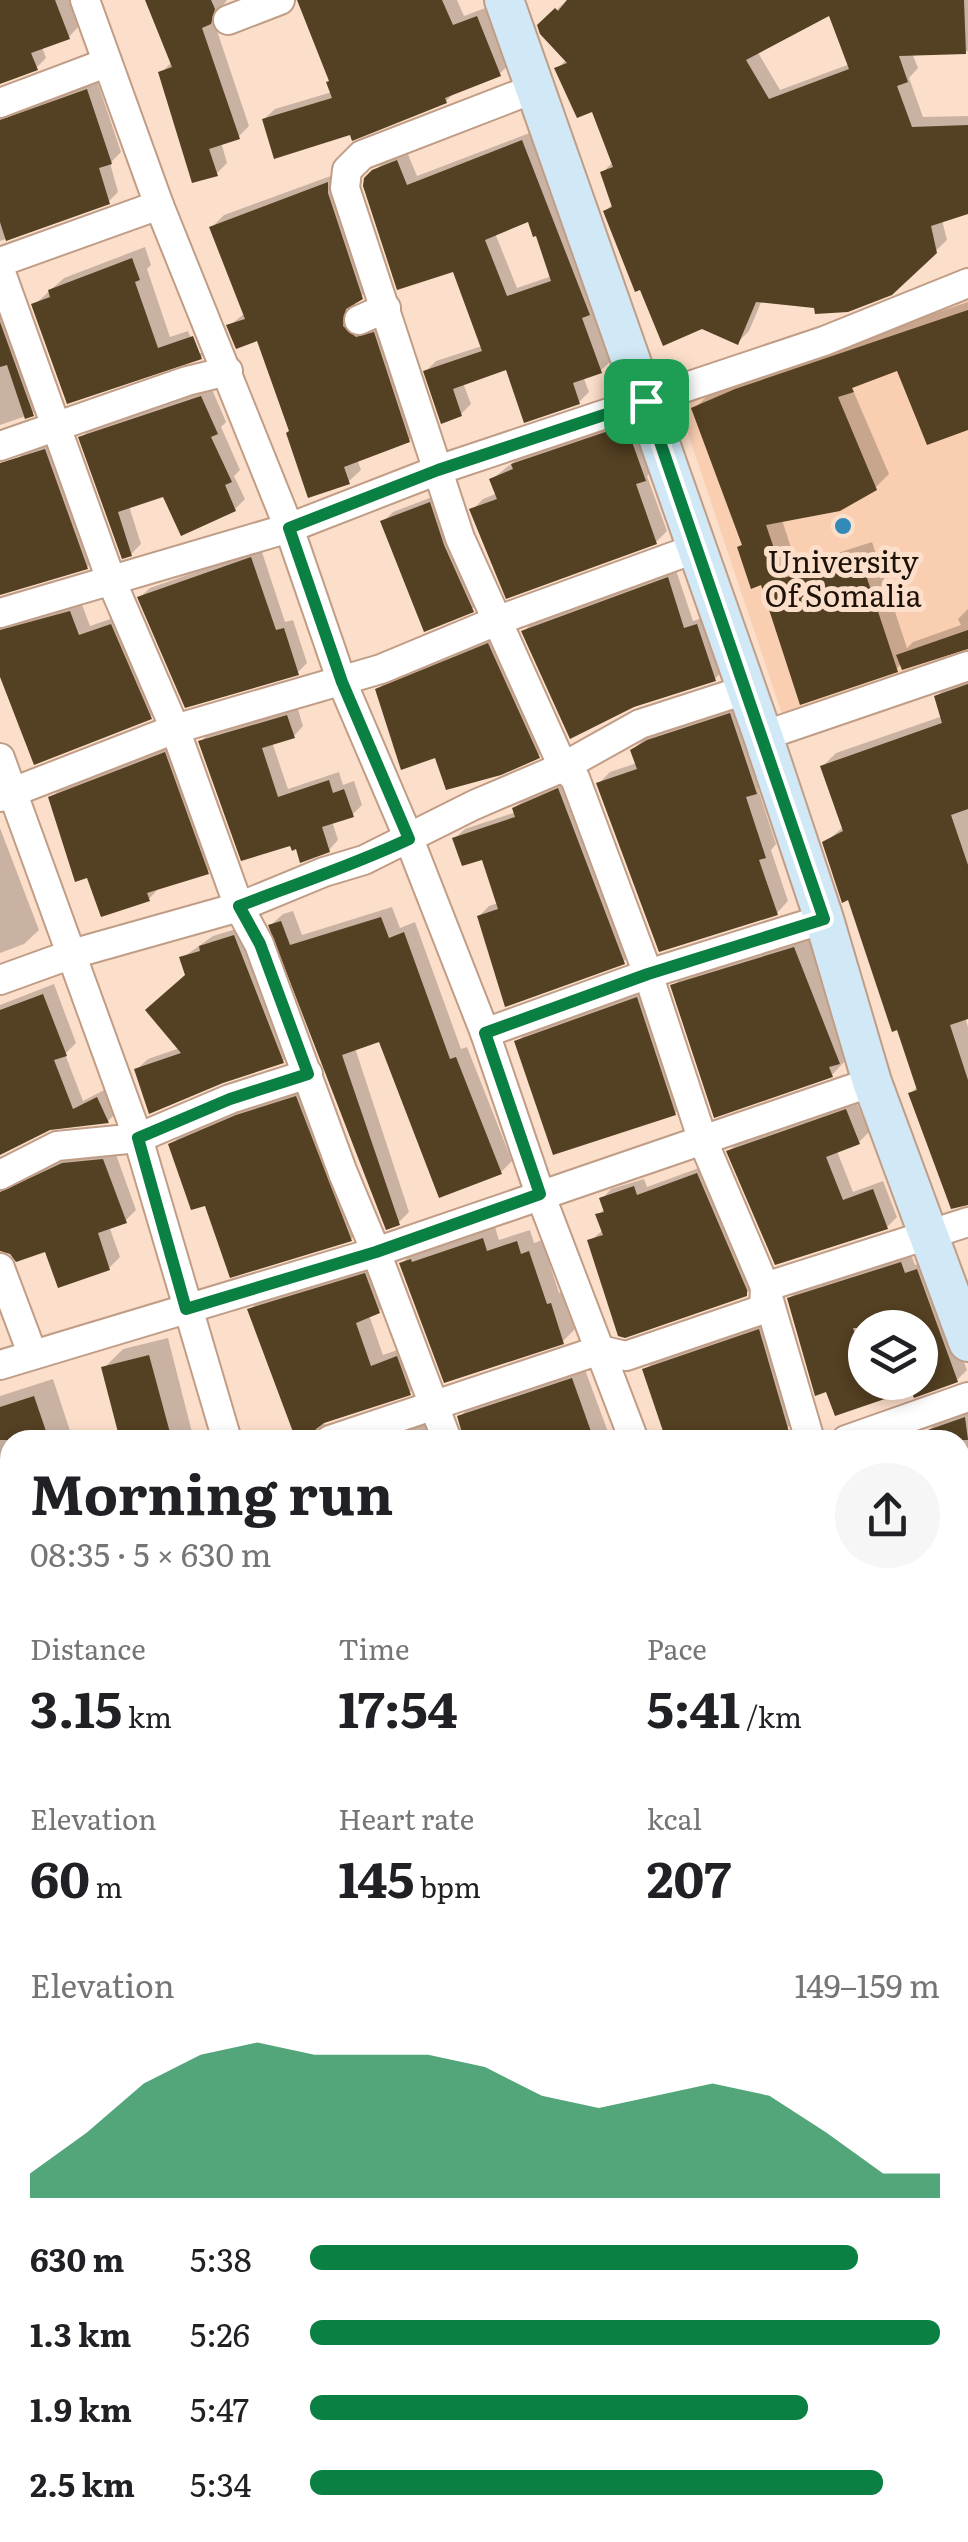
<!DOCTYPE html>
<html lang="en">
<head>
<meta charset="utf-8">
<style>
	body { margin:0; font-family:Literata,serif; background:#f6f6f6; color:#202124; height:100vh; display:flex; flex-direction:column; font-size:38px; white-space:nowrap }
	* { box-sizing:border-box; margin:0 }
	p { font-size:32px; color:#757577 }
	.icon { flex:none; width:55px; height:55px; fill:none; stroke:currentColor; stroke-width:2; stroke-linecap:round; stroke-linejoin:round }
	.map { position:relative; flex:1; overflow:hidden }
	.sheet { position:absolute; left:0px; top:1430px; width:970px; height:1112px; display:flex; flex-direction:column; background:#fff; border-radius:30px 30px 0 0; box-shadow:0 5px 15px #0003 }
	.sheet>* { flex:none }
	.fabs { position:absolute; left:848px; top:1310px; display:grid; gap:20px }
	.fabs a { display:grid; place-items:center; width:90px; height:90px; border-radius:50%; background:#fff; box-shadow:0 5px 15px #0003; font-size:50px }
	.pin { position:absolute; display:grid; place-items:center; width:85px; height:85px; color:#fff; margin:-42px; border-radius:20px; box-shadow:0 5px 15px #0006 }
	.round { display:grid; place-items:center; flex:none; width:105px; height:105px; border-radius:52px; background:#f6f6f6 }
	.headline { display:flex; align-items:center; justify-content:space-between; height:170px; padding:0 30px }
	h1 { font-size:55px; font-weight:700; line-height:75px }
	.figures { display:grid; grid-template-columns:repeat(3,1fr); gap:15px; height:170px; padding:10px 30px }
	.figures div { display:grid; align-content:center }
	.figures b { font-size:50px; font-weight:700 }
	.figures small { font-size:28px; font-weight:400 }
	.figures p { font-size:28px }
	.chart { height:280px; padding:20px 30px }
	.chart p { display:flex; justify-content:space-between }
	.chart svg { width:100%; height:180px; margin-top:10px; fill:#0b8043; opacity:.7 }
	ul { padding:0 30px; list-style:none; font-size:32px }
	li { display:grid; grid-template-columns:160px 120px 1fr; align-items:center; height:75px }
	li i { height:25px; border-radius:12px; background:#0b8043 }
	.map>svg:first-child { display:block }
	.built { fill:#facfb1 }
	.shadow { fill:#0003; fill-rule:evenodd }
	.building { fill:#544022; fill-rule:evenodd }
	.lines { fill:none; stroke-linecap:round; stroke-linejoin:round }
	.street-casing { stroke:#c09d86; stroke-width:32 }
	.secondary-casing { stroke:#c09d86; stroke-width:42 }
	.street { stroke:#fff; stroke-width:28 }
	.secondary { stroke:#d1e9f7; stroke-width:38 }
	.route-casing { stroke:#fff; stroke-width:20 }
	.route { stroke:#0b8043; stroke-width:12 }
	.poi-dot { fill:#3389b8; stroke:#fcdfcb; stroke-width:4 }
	.labels { text-anchor:middle; dominant-baseline:central; stroke-width:10; stroke-linejoin:round; paint-order:stroke }
	.poi-label { font-size:30px; fill:#1d1108; stroke:#fcdfcb }
</style>
</head>
<body>
<div class="map">
<svg width="968" height="2542" viewBox="0 0 968 2542">
	<rect width="100%" height="100%" fill="#fcdfcb"/>
	<g class="built">
		<path d="M968,293V651L783,717L677,401Z"/>
		<path d="M10,1744V2428L0,2431V1747Z"/>
		<path d="M10,2452V2532H596L600,2542H0V2455Z"/>
	</g>
	<g class="shadow">
		<path d="M0,0H69L78,27L69,37L42,47L46,58L36,68L0,82Z"/>
		<path d="M148,0H227L213,19L249,126L238,137L221,142L227,163L216,174L161,73L172,62Z"/>
		<path d="M331,0H457L464,16L488,7L510,64L499,74L456,91L446,101L352,132L264,119L275,109L332,92Z"/>
		<path d="M567,0H968V51L912,53L918,68L909,78L923,117L968,116V212L942,220L947,240L891,293L816,305L762,300L749,331L738,342L605,211L614,203L603,172L613,162L593,108L557,69L567,59L540,26ZM830,12L850,64L780,90L757,51Z"/>
		<path d="M97,81L121,152L110,163L118,192L108,202L0,241V108Z"/>
		<path d="M532,132L598,303L592,309L611,361L601,370L583,376L589,392L579,402L508,367L463,383L471,404L461,414L426,371L436,361L482,346L460,278L366,179L385,161L407,152L417,176ZM529,219L538,232L552,276L517,288L495,233Z"/>
		<path d="M339,173L374,285L356,300L353,314L386,322L421,428L409,440L357,459L361,470L349,481L292,430L259,338L229,326L245,313L212,227L224,215Z"/>
		<path d="M145,247L151,265L147,269L170,337L188,331L197,353H203L193,330L206,325L213,345L201,357L68,401L34,305L64,278Z"/>
		<path d="M968,302V427L899,368L852,388L889,474L875,488L782,520L797,566L872,542L907,648L913,642L961,625L958,619L968,609V647L902,663L896,669L763,582L744,543L694,409L708,395L751,376Z"/>
		<path d="M0,307L45,401L32,414L0,425Z"/>
		<path d="M211,387L226,422L221,427L240,470L234,476L245,499L235,509L164,494L129,506L141,544L131,554L81,438L91,428Z"/>
		<path d="M638,416L656,467L647,476L667,531L656,542L472,510L483,499L498,493L492,479L525,453Z"/>
		<path d="M56,440L98,556L87,567L0,592V499L16,461L26,450Z"/>
		<path d="M440,494L482,600L472,609L383,522L393,512Z"/>
		<path d="M261,549L285,622L293,620L307,663L298,672L140,597L150,588Z"/>
		<path d="M676,570L693,621L706,617L723,670L715,679L524,631L532,623Z"/>
		<path d="M81,602L90,626L122,615L161,707L150,717L0,668V616Z"/>
		<path d="M498,636L548,746L538,756L377,690L387,680Z"/>
		<path d="M968,677V1016L965,1017L968,1027V1203L911,1093L918,1086L850,897L825,843L844,826L823,766L836,753L943,716L936,697L950,683Z"/>
		<path d="M741,703L767,780L758,789L776,844L771,850L788,901L777,913L598,784L610,772L637,763L633,750L645,738L661,729Z"/>
		<path d="M297,706L303,726L294,736L272,742L288,789L339,772L343,785L354,781L362,805L352,815L332,821L338,840L329,850L297,846L201,741L210,732Z"/>
		<path d="M174,744L216,863L207,872L158,889L149,899L89,874L51,798L60,789Z"/>
		<path d="M568,780L634,952L624,961L507,1004L479,916L489,906L498,903L483,857L455,838L465,829L516,812L514,809L524,799Z"/>
		<path d="M0,828L39,930L24,944L0,953Z"/>
		<path d="M392,907L400,928L415,922L461,1049L467,1047L512,1161L501,1172L381,1039L355,1048L409,1212L398,1223L271,925L283,914L293,911L302,935Z"/>
		<path d="M246,926L294,1050L283,1061L136,1070L148,1059L180,1048L187,975L182,958L213,936Z"/>
		<path d="M807,936L851,1049L843,1057L844,1062L832,1075L673,986L686,973Z"/>
		<path d="M54,984L76,1043L65,1054L83,1101L108,1088L119,1110L108,1121L49,1128L0,1154V1005Z"/>
		<path d="M649,986L687,1100L675,1113L517,1042L530,1029Z"/>
		<path d="M309,1085L364,1226L351,1239L171,1145L184,1132L251,1103Z"/>
		<path d="M856,1101L869,1132L859,1142L837,1151L853,1192L883,1181L897,1217L887,1227L729,1151L739,1141Z"/>
		<path d="M114,1149L136,1210L125,1221L109,1226L120,1257L109,1268L47,1249L0,1250V1192L12,1182L75,1153Z"/>
		<path d="M707,1165L756,1284L746,1294L590,1241L603,1230L598,1215L605,1208L602,1199L611,1189L644,1179L647,1187Z"/>
		<path d="M495,1227L499,1240L530,1230L534,1243L542,1240L559,1293L563,1292L575,1329L563,1341L402,1263L414,1251L423,1248L424,1251Z"/>
		<path d="M911,1254L915,1265L927,1261L967,1370L957,1380L912,1387L828,1389L789,1299L799,1289ZM865,1328H920V1382H865Z"/>
		<path d="M378,1262L391,1298L379,1311L369,1315L383,1355L409,1346L422,1380L410,1392L324,1423L331,1440H299L250,1310L262,1297Z"/>
		<path d="M770,1320L795,1420L784,1431L772,1435L773,1440H668L645,1370L656,1359Z"/>
		<path d="M168,1338L194,1440H123L104,1368L123,1349Z"/>
		<path d="M584,1367L611,1440H466L460,1417L472,1404Z"/>
		<path d="M53,1379L73,1440H10V1683L0,1686V1396Z"/>
		<path d="M968,1410V1525L960,1527V1440H930L928,1431L939,1420Z"/>
		<path d="M436,1416L447,1440H365Z"/>
		<path d="M960,1580L968,1585V1723L960,1725Z"/>
		<path d="M968,1944V2062L960,2065V1947Z"/>
		<path d="M0,2077L10,2106V2156L0,2164Z"/>
		<path d="M968,2112V2250L960,2251V2115Z"/>
		<path d="M0,2435L10,2442V2532H53L0,2541Z"/>
		<path d="M964,2489L968,2500V2542H839L837,2532H960V2491Z"/>
		<path d="M210,2532H303L306,2542H213Z"/>
		<path d="M443,2532H539L542,2542H374Z"/>
		<path d="M788,2532H814L818,2542H764Z"/>
	</g>
	<g class="building">
		<path d="M0,0H55L70,39L31,53L38,70L0,84Z"/>
		<path d="M145,0H211L215,9L211,24L202,28L240,139L209,149L218,176L192,183L158,72L172,67Z"/>
		<path d="M297,0H442L453,25L477,16L501,76L445,98L447,103L352,141L350,135L274,159L262,119L332,98L326,82L329,81Z"/>
		<path d="M567,0H964L966,54L899,56L908,82L897,86L912,127L968,125V214L931,226L937,253L892,295L848,312L815,314L814,308L756,302L738,345L702,329L663,346L640,290L635,292L603,211L612,207L600,172L613,167L592,112L577,118L554,68L567,63L540,34L537,25L555,8L558,11ZM829,16L849,69L769,99L746,60Z"/>
		<path d="M87,89L112,164L99,168L110,204L6,241L0,222V120Z"/>
		<path d="M522,140L590,315L582,318L602,373L573,383L580,404L524,423L506,370L453,389L462,416L441,424L423,371L482,351L453,272L397,290L363,186L364,178L372,170L397,160L407,185ZM528,222L533,237L536,236L551,281L507,296L485,240Z"/>
		<path d="M328,182V193L363,299L346,309L343,326L356,337L374,332L410,442L344,467L350,484L308,498L286,433L289,431L257,341L236,349L226,325L245,319L209,227Z"/>
		<path d="M132,258L140,280L135,282L158,348L193,336L202,359L67,404L31,304L50,297L48,290Z"/>
		<path d="M968,310V430L927,445L897,371L852,388L854,392L838,397L877,490L840,511L766,525L784,578L859,554L898,672L800,705L761,585L751,589L737,547L742,545L691,408L735,389Z"/>
		<path d="M0,322L34,416L25,419L7,365L0,367Z"/>
		<path d="M201,396L218,434L211,437L232,482L225,485L236,511L181,536L163,497L118,512L132,556L122,559L78,437Z"/>
		<path d="M626,425L646,481L636,484L657,544L506,599L469,509L497,499L489,479L513,469L511,464Z"/>
		<path d="M45,449L88,569L0,595V463Z"/>
		<path d="M430,502L444,545L474,612L424,632L380,521Z"/>
		<path d="M251,557L276,630L284,628L299,675L185,708L137,597Z"/>
		<path d="M668,577L684,628L697,624L716,681L634,707L570,739L521,631Z"/>
		<path d="M70,611L79,635L111,624L152,719L34,765L0,677V630Z"/>
		<path d="M968,630V649L902,670L896,655Z"/>
		<path d="M488,643L540,758L501,775L446,790L435,758L401,770L375,689Z"/>
		<path d="M968,684V809L951,815L968,865V1019L950,1025L968,1080V1205L951,1209L908,1093L917,1090L897,1030L892,1032L848,900L842,903L822,842L843,831L820,766L942,723L934,696Z"/>
		<path d="M730,713L757,794L746,797L766,858L759,860L778,915L659,952L596,783L637,769L630,750L647,740Z"/>
		<path d="M287,715L295,738L262,748L278,797L329,780L333,793L344,789L354,817L322,827L330,852L300,863L296,849L292,851L290,846L241,861L198,741Z"/>
		<path d="M165,752L209,874L147,893L150,901L101,917L87,878L75,882L48,797Z"/>
		<path d="M558,788L625,964L505,1007L477,916L498,909L482,860L462,866L452,838L515,817L512,808Z"/>
		<path d="M381,917L389,938L404,932L450,1059L456,1057L502,1174L439,1198L379,1042L342,1055L400,1225L386,1230L268,925L281,921L290,945Z"/>
		<path d="M234,935L284,1063L223,1083L149,1114L134,1069L181,1053L145,1010L185,975L179,957L200,951L199,946Z"/>
		<path d="M794,947L840,1064L829,1067L833,1077L714,1118L670,985Z"/>
		<path d="M43,994L67,1056L54,1060L73,1109L97,1097L109,1123L50,1130L0,1155V1010Z"/>
		<path d="M637,997L676,1115L553,1155L514,1041Z"/>
		<path d="M296,1096L352,1241L230,1278L205,1206L191,1210L168,1144L236,1115Z"/>
		<path d="M846,1109L860,1144L826,1157L843,1200L873,1189L888,1229L775,1265L726,1151Z"/>
		<path d="M103,1159L127,1223L98,1233L110,1270L58,1288L45,1252L16,1262L10,1254L0,1251V1192L62,1163Z"/>
		<path d="M697,1173L747,1290V1296L625,1338L618,1336L587,1240L603,1235L595,1214L604,1212L599,1198L634,1186L637,1195Z"/>
		<path d="M483,1238L487,1251L517,1241L521,1254L529,1251L547,1304L551,1303L564,1344L444,1383L399,1263L411,1259L412,1262Z"/>
		<path d="M901,1262L905,1273L917,1269L958,1382L914,1398L911,1390L835,1416L826,1392L815,1396L787,1298ZM853,1328H920V1382H865V1361Z"/>
		<path d="M365,1273L380,1313L356,1323L371,1366L397,1356L411,1395L324,1423L316,1429L313,1440H296L247,1309Z"/>
		<path d="M759,1329L789,1432L766,1440H666L642,1369Z"/>
		<path d="M149,1355L172,1440H120L101,1367Z"/>
		<path d="M572,1378L594,1440H464L457,1416Z"/>
		<path d="M34,1396L49,1440H0V1407Z"/>
		<path d="M965,1417L968,1440H929L925,1431Z"/>
	</g>
	<g class="lines">
		<defs>
			<g id="street">
				<path d="M85,0L159,205L289,528L342,682L409,839L485,1033L540,1194L634,1440"/>
				<path d="M228,20L280,0"/>
				<path d="M533,89L362,155L347,170L345,188L460,538L563,767L575,778L648,974L703,1141L765,1287L810,1440"/>
				<path d="M0,103L106,63"/>
				<path d="M0,262L159,205"/>
				<path d="M0,270L111,580L175,729L239,907L259,944L343,1173L376,1252L447,1440"/>
				<path d="M359,320L386,308"/>
				<path d="M0,446L187,381L228,371"/>
				<path d="M0,613L289,528L438,470L824,341L968,283"/>
				<path d="M763,736L968,666"/>
				<path d="M0,758L138,1138L227,1440"/>
				<path d="M0,797L175,729L381,669L499,620L697,548"/>
				<path d="M0,980L72,954L239,907L324,872L364,860L474,805L563,767L640,724L745,690"/>
				<path d="M485,1033L648,974L824,919"/>
				<path d="M0,1175L57,1146L138,1138L230,1099L308,1074"/>
				<path d="M0,1268L32,1353"/>
				<path d="M0,1365L376,1252L872,1082"/>
				<path d="M330,1440L600,1350L626,1356L764,1309L765,1287L968,1222"/>
				<path d="M846,1440L968,1397"/>
				<path d="M960,1579L968,1576"/>
				<path d="M0,1712L10,1709"/>
				<path d="M960,1752L968,1750"/>
				<path d="M960,1889L968,1914"/>
				<path d="M960,2090L968,2087"/>
				<path d="M960,2272L968,2269"/>
				<path d="M960,2413L968,2434"/>
				<path d="M0,2441L10,2437"/>
				<path d="M610,2532L614,2542"/>
				<path d="M816,2532L820,2542"/>
				<path d="M682,2542L710,2532"/>
			</g>
			<path id="secondary" d="M504,0L763,736L824,919L872,1082L968,1342"/>
		</defs>
		<use href="#street" class="street-casing"/>
		<use href="#secondary" class="secondary-casing"/>
		<use href="#street" class="street"/>
		<use href="#secondary" class="secondary"/>
	</g>
	<g class="lines">
		<defs>
			<path id="route" d="M646,401L824,919L648,974L485,1033L540,1194L376,1252L186,1309L138,1138L230,1099L308,1074L260,944L239,906C296,884 354,865 409,839L342,682L289,528L438,470Z"/>
		</defs>
		<use href="#route" class="route-casing"/>
		<use href="#route" class="route"/>
	</g>
	<circle class="poi-dot" cx="843" cy="526" r="10"/>
	<g class="labels">
		<g class="poi-label">
			<text x="843" y="560">University<tspan x="843" dy="34">Of Somalia</tspan></text>
		</g>
	</g>
</svg>
<div class="fabs">
<a><svg class="icon" aria-label="layers" viewBox="0 0 24 24"><path d="M12 4l9 5-9 5-9-5zM3 14l9 5 9-5"/></svg></a>
</div>
<div class="pin" style="left:646px;top:401px;background:#1e9e55"><svg class="icon" aria-label="arrive" viewBox="0 0 24 24"><path d="M6 21V4h12l-3 4 3 4H6"/></svg></div>
<section class="sheet">
<div class="headline"><div><h1>Morning run</h1><p>08:35 · 5 × 630 m</p></div><a class="round"><svg class="icon" aria-label="share" viewBox="0 0 24 24"><path d="M12 15V3M7 8l5-5 5 5M5 13v7h14v-7"/></svg></a></div>
<div class="figures">
<div><p>Distance</p><b>3.15<small> km</small></b></div>
<div><p>Time</p><b>17:54</b></div>
<div><p>Pace</p><b>5:41<small> /km</small></b></div>
</div>
<div class="figures">
<div><p>Elevation</p><b>60<small> m</small></b></div>
<div><p>Heart rate</p><b>145<small> bpm</small></b></div>
<div><p>kcal</p><b>207</b></div>
</div>
<div class="chart"><p><span>Elevation</span>149–159 m</p>
<svg viewBox="0 0 160 44" preserveAspectRatio="none"><path d="M0 44V38L10 28L20 16L30 9L40 6L50 9L60 9L70 9L80 12L90 19L100 22L110 19L120 16L130 19L140 28L150 38L160 38V44z"/></svg>
</div>
<ul>
<li><b>630 m</b>5:38<i style="width:87%"></i></li>
<li><b>1.3 km</b>5:26<i style="width:100%"></i></li>
<li><b>1.9 km</b>5:47<i style="width:79%"></i></li>
<li><b>2.5 km</b>5:34<i style="width:91%"></i></li>
</ul>
</section>
</div>
</body>
</html>
